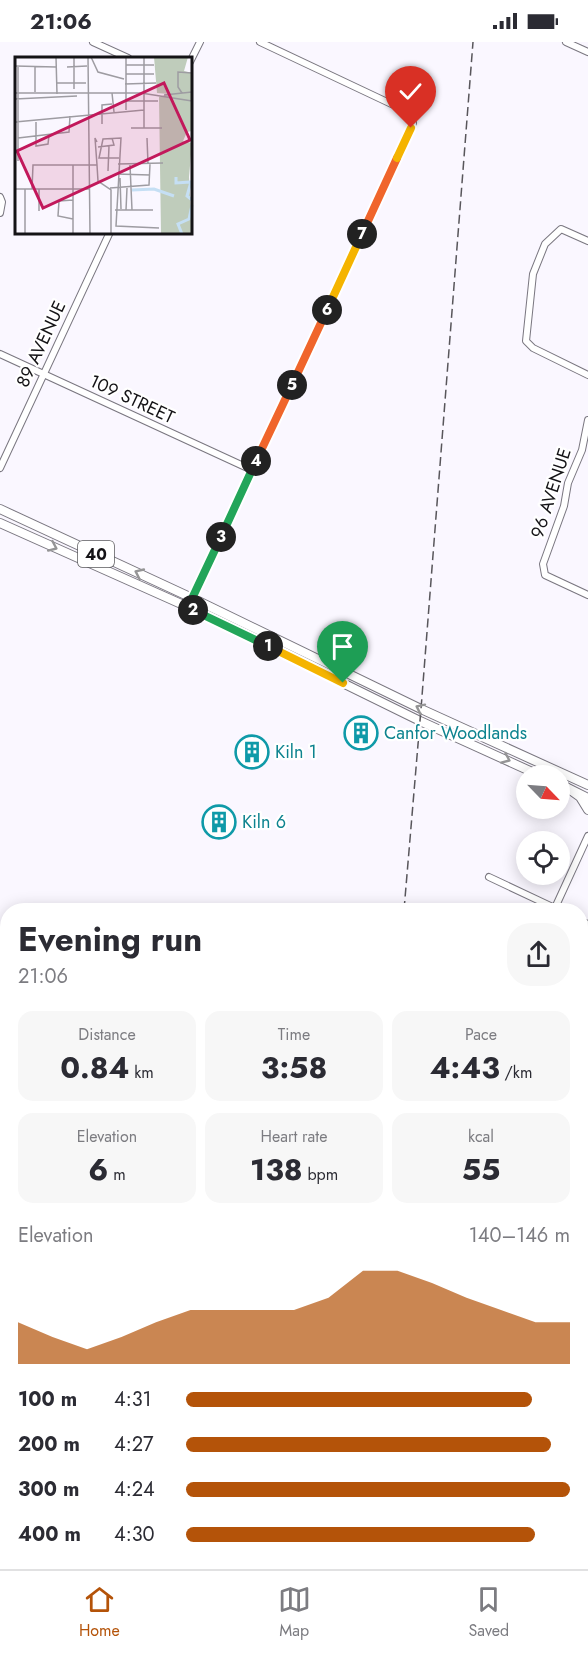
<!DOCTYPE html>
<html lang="en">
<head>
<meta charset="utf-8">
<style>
	body { margin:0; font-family:Jost,sans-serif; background:#f7f7f7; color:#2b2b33; height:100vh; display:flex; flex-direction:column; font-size:22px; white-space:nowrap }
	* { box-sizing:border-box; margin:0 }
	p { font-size:20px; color:#7c7c81 }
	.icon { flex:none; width:33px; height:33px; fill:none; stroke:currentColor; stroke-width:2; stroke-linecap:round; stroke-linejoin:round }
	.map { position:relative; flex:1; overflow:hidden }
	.side { position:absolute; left:0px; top:861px; width:588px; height:666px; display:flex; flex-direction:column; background:#fff; border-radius:24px 24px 0 0; box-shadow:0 3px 15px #0003 }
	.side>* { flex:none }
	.needle { width:39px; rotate:115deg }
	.fabs { position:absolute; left:516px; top:723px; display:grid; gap:12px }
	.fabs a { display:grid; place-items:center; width:54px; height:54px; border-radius:50%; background:#fff; box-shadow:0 3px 15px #0003; font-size:30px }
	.pin { position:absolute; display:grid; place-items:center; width:51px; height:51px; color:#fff; margin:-62px -26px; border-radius:50% 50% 50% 0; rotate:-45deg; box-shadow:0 0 6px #0007 }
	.pin .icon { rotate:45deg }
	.km { position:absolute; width:30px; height:30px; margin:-15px; border-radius:50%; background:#222; color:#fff; font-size:16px; line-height:30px; text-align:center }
	.round { display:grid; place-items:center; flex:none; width:63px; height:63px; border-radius:24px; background:#f7f7f7 }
	.headline { display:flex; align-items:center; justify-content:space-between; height:102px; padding:0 18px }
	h1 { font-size:33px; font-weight:700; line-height:45px }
	.metrics { display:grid; grid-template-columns:repeat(3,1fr); gap:9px; height:102px; padding:6px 18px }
	.metrics div { display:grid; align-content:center; border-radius:15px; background:#f7f7f7; text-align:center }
	.metrics b { font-size:30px; font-weight:700 }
	.metrics small { font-size:16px; font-weight:400 }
	.metrics p { font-size:16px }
	.chart { height:168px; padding:12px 18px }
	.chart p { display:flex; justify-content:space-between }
	.chart svg { width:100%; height:108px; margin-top:6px; fill:#b45309; opacity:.7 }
	ul { padding:0 18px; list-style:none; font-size:20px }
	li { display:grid; grid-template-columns:96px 72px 1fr; align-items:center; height:45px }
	li i { height:15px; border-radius:8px; background:#b45309 }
	.status { display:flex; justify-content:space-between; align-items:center; height:42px; padding:0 30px; background:#fff; direction:ltr }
	.status svg { height:16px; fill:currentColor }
	.tabs { display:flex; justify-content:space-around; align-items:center; height:84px; border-top:2px solid #e1e1e2; background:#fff; font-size:16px; color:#7c7c81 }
	.tabs a { display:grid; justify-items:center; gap:3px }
	.tabs .on { color:#b45309 }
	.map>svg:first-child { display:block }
	.green { fill:#bfccbb }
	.water { fill:#c5dff4 }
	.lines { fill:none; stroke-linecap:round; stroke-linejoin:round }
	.minor-casing { stroke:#7a7780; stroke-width:8 }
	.major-casing { stroke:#7a7780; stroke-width:10 }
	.minor { stroke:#fff; stroke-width:6 }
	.major { stroke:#fff; stroke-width:8 }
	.rail { stroke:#58565b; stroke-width:1.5; stroke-dasharray:9 4.5; stroke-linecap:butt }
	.oneway { stroke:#959596 }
	.split-1-casing { stroke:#fff; stroke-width:12 }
	.split-2-casing { stroke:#fff; stroke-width:12 }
	.split-3-casing { stroke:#fff; stroke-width:12 }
	.split-4-casing { stroke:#fff; stroke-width:12 }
	.split-5-casing { stroke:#fff; stroke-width:12 }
	.split-6-casing { stroke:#fff; stroke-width:12 }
	.split-7-casing { stroke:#fff; stroke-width:12 }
	.split-8-casing { stroke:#fff; stroke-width:12 }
	.split-9-casing { stroke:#fff; stroke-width:12 }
	.split-1 { stroke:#f5b400; stroke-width:8 }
	.split-2 { stroke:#22a559; stroke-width:8 }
	.split-3 { stroke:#22a559; stroke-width:8 }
	.split-4 { stroke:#22a559; stroke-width:8 }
	.split-5 { stroke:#f0652b; stroke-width:8 }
	.split-6 { stroke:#f0652b; stroke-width:8 }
	.split-7 { stroke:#f5b400; stroke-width:8 }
	.split-8 { stroke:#f0652b; stroke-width:8 }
	.split-9 { stroke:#f5b400; stroke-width:8 }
	.labels { text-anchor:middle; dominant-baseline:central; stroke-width:4.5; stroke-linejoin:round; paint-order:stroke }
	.shield { fill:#fff; stroke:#5a5a5c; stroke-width:1.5 }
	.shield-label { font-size:16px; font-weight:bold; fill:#141316 }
	.street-label { font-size:18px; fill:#141316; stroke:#fff }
	.culture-label { font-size:18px; fill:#0d838f; stroke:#fff; text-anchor:start }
	.inset-river { fill:none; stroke:#c5dff4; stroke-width:3 }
	.inset-road { fill:none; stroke:#9e9ca2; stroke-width:1.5 }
	.view { fill:#c2185b; fill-opacity:0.15; stroke:#c2185b; stroke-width:3 }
	.inset-edge { fill:none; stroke:#141316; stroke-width:3 }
</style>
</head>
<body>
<div class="status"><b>21:06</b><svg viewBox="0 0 49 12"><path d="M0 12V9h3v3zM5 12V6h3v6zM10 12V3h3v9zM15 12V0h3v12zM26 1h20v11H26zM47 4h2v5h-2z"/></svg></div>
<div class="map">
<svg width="588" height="1527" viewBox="0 0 588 1527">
	<rect width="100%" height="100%" fill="#faf7ff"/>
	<g class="green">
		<path d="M0,1223L8,1226V1472L0,1493Z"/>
		<path d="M581,1455L588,1458V1527H80L74,1520H580Z"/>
	</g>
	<path class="water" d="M386,1520H433L460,1527H404Z"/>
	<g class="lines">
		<defs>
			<g id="minor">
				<path d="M93,0L128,16"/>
				<path d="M566,0L588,10"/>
				<path d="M190,20L200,0"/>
				<path d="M0,155L2,160L0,171"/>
				<path d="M588,199L561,187L545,202L533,232L526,299L533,306L588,333"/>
				<path d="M0,312L252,428"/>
				<path d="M588,378L582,408L568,441L564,464L543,522L545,533L588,553"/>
				<path d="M0,426L110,190"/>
				<path d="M188,565L413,81L410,73L402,67L260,0"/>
				<path d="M489,835L559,868"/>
				<path d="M554,868L588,794"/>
				<path d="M580,879L588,882"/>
				<path d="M580,993L588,996"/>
				<path d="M580,1140L586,1129"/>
				<path d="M580,1315L588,1318"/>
			</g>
			<g id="major">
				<path d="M0,467L192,556L421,667L588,743"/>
				<path d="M0,481L188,565L420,679L541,734"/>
				<path d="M560,742L588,756"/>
				<path d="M566,745L580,755L588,768"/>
				<path d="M580,1312L588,1301"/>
				<path d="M580,1334L588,1323"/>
				<path d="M431,1527L436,1520"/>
				<path d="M465,1527L468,1520"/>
			</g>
		</defs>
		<use href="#minor" class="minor-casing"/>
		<use href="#major" class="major-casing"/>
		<use href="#minor" class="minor"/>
		<use href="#major" class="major"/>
		<g class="rail">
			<path d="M404,868L421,667L473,0"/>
			<path d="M271,1527L275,1520"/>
		</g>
	</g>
	<defs><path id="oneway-chevron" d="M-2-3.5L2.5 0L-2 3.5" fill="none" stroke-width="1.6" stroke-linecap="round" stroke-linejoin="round" transform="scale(1.5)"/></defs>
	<g class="oneway">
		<use href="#oneway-chevron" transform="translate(53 505) rotate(24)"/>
		<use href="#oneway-chevron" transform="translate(139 531) rotate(-155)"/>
		<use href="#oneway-chevron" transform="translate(420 666) rotate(-154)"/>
		<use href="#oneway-chevron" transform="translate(506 717) rotate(24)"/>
	</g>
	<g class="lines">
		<defs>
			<path id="split-1" d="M268,604L343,641"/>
			<path id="split-2" d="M193,568L268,604"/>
			<path id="split-3" d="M193,568L188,565L221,495"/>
			<path id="split-4" d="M221,495L256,419"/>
			<path id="split-5" d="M256,419L292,343"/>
			<path id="split-6" d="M292,343L327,268"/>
			<path id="split-7" d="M327,268L362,192"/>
			<path id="split-8" d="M362,192L397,116"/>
			<path id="split-9" d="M397,116L411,86"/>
		</defs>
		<use href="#split-1" class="split-1-casing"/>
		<use href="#split-2" class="split-2-casing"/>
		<use href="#split-3" class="split-3-casing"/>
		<use href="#split-4" class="split-4-casing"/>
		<use href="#split-5" class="split-5-casing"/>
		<use href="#split-6" class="split-6-casing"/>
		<use href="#split-7" class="split-7-casing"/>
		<use href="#split-8" class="split-8-casing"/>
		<use href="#split-9" class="split-9-casing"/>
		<use href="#split-1" class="split-1"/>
		<use href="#split-2" class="split-2"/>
		<use href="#split-3" class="split-3"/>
		<use href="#split-4" class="split-4"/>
		<use href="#split-5" class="split-5"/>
		<use href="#split-6" class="split-6"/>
		<use href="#split-7" class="split-7"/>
		<use href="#split-8" class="split-8"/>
		<use href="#split-9" class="split-9"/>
	</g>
	<defs>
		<symbol id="building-ring" viewBox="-11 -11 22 22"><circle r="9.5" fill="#fff" stroke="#0f9aa8" stroke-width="1.5"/><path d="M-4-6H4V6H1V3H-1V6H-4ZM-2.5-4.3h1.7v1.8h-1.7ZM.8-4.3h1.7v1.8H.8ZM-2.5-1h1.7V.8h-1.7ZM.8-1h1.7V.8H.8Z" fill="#0f9aa8"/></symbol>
	</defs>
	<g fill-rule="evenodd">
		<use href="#building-ring" x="342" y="672" width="38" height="38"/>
		<use href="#building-ring" x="233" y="691" width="38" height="38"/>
		<use href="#building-ring" x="200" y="761" width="38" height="38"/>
	</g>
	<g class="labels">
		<rect class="shield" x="78" y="499" width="36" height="26" rx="4.5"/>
		<g class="shield-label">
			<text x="96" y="512">40</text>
		</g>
		<g class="street-label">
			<text transform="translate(41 302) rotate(-65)">89 AVENUE</text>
			<text transform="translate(132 357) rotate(25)">109 STREET</text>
			<text transform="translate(551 451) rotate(-72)">96 AVENUE</text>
		</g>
		<g class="culture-label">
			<text x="384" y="691">Canfor Woodlands</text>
			<text x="275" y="710">Kiln 1</text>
			<text x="242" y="780">Kiln 6</text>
		</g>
	</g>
	<g transform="translate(15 15)">
		<rect width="177" height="177" fill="#faf7ff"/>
		<path d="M139,0H173L169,14L177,16V74L172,75L168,84L177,86L174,120L177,177H146L144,40L153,37L142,36Z" fill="#bfccbb"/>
		<path class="inset-river" d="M161,120V126L176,125L172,139L177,143M117,133L139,132L159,139M167,177L163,167L174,162L177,148"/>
		<path class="inset-road" d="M41,0L42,37M59,0V32M73,0L75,177M76,0L83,15L109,22M129,0V71M111,8H139M0,9L41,10M3,9V104M20,9V35M52,10L72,9M111,17H139M111,19V0M42,26H71M110,27L141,26M0,36H126L177,44M97,36L99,55M167,36L163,30V15L177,16M149,38L177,35M0,42L62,39M111,44H143M111,53V19M0,65L129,53M21,65V89L33,87L34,78M87,67V48L97,47M116,71H147M3,81L54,75L55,59M132,81L133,107M82,85L80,81L82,108M83,90L99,88L97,81M104,101H84L88,82L106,81L101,169L144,171M103,107L148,106M58,108V177M115,108L117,153M93,114L94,89M101,117L135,118M105,121L106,152M95,131L134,128L135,107M0,132H75M10,132V177M17,132L18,108H82L83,124L96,133V177M24,132V154M58,143L44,144L43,159L58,162M100,153H138M111,153L112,131"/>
		<path class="view" d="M149,26L175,83L28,151L2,94Z"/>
		<rect width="177" height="177" class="inset-edge"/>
	</g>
</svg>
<div class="fabs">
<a><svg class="needle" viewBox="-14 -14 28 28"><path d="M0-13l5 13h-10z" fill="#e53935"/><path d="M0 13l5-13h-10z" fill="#7c7c81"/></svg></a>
<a><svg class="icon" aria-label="locate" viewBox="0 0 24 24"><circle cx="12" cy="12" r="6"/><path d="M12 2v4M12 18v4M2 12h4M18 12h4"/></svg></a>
</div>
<div class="pin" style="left:343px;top:641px;background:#1e9e55"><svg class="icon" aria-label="arrive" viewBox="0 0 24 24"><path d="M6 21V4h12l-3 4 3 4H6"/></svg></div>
<div class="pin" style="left:411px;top:86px;background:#d93025"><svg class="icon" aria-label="check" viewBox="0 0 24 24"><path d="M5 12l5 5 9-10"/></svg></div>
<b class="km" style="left:268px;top:604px">1</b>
<b class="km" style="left:193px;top:568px">2</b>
<b class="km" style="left:221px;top:495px">3</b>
<b class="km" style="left:256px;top:419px">4</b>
<b class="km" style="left:292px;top:343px">5</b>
<b class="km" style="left:327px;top:268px">6</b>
<b class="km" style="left:362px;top:192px">7</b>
<section class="side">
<div class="headline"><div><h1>Evening run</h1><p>21:06</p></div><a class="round"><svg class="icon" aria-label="share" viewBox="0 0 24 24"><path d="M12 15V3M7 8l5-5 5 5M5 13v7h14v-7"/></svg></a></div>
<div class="metrics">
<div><p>Distance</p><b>0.84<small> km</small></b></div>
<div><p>Time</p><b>3:58</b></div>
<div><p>Pace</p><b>4:43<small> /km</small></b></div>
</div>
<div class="metrics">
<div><p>Elevation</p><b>6<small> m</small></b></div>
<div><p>Heart rate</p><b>138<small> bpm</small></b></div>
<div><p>kcal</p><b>55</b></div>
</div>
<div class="chart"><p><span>Elevation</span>140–146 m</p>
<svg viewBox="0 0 160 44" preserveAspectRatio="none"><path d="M0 44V27L10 33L20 38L30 33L40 27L50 22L60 22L70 22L80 22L90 17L100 6L110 6L120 11L130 17L140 22L150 27L160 27V44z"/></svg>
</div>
<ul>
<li><b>100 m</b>4:31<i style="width:90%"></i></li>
<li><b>200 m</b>4:27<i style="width:95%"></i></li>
<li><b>300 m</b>4:24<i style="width:100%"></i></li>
<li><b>400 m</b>4:30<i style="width:91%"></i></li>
</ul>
</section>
</div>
<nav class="tabs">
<a class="on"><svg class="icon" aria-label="home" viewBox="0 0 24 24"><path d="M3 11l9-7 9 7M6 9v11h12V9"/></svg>Home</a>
<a><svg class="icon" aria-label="map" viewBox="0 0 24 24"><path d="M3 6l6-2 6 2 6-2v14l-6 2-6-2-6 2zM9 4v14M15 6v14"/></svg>Map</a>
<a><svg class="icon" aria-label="saved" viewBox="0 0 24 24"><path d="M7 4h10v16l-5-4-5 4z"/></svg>Saved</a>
</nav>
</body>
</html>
